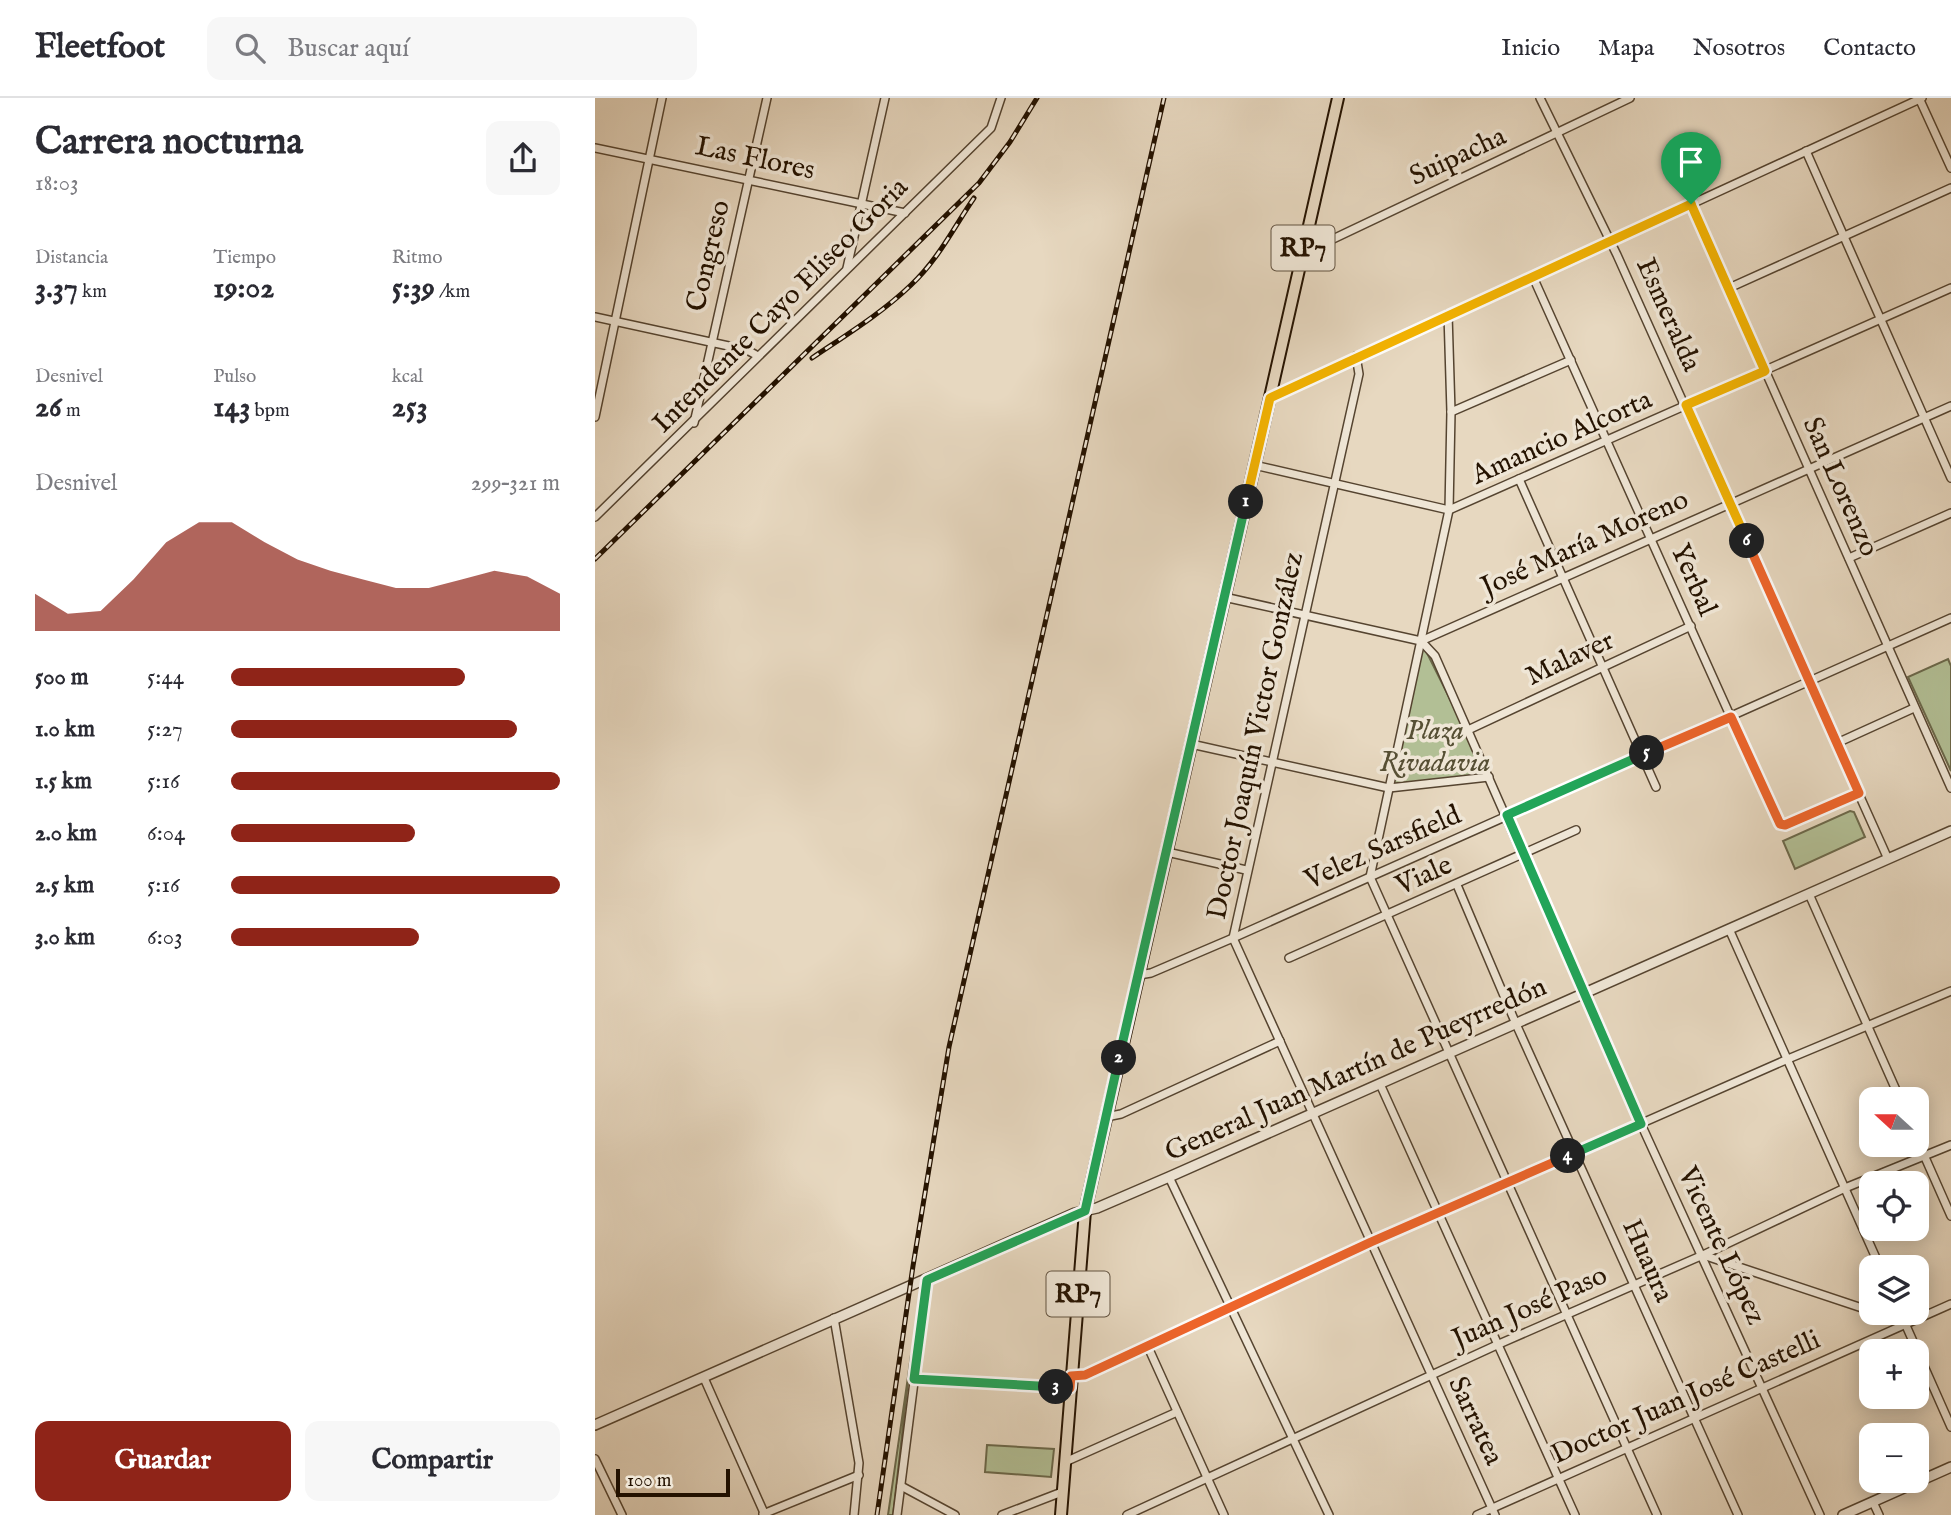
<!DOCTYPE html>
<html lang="es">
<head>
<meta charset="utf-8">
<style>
	body { margin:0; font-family:"IM FELL English",serif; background:#f7f7f7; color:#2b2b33; height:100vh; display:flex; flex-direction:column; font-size:26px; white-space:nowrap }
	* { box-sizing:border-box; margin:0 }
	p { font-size:23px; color:#7c7c81 }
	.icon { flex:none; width:38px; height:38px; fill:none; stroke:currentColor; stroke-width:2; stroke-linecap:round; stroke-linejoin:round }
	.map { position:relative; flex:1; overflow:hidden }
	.sheet { display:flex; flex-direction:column; background:#fff; width:595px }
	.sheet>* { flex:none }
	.needle { width:46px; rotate:291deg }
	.tools { position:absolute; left:1264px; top:989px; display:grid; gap:14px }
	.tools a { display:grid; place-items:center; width:70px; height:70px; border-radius:14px; background:#fff; box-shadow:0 4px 18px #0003; font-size:35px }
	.scale { position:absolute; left:21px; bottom:18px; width:114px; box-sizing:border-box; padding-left:7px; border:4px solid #241200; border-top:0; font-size:19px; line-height:24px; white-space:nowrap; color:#241200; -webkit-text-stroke:5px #efe6d6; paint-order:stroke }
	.pin { position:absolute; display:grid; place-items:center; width:60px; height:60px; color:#fff; margin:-72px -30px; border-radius:50% 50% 50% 0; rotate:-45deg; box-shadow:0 0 7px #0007 }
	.pin .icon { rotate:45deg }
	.km { position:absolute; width:35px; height:35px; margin:-18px; border-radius:50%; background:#222; color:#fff; font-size:19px; line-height:35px; text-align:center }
	.round { display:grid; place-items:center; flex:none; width:74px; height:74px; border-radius:14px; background:#f7f7f7 }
	.headline { display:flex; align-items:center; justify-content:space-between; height:119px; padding:0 35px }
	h1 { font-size:38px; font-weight:700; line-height:52px }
	.metrics { display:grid; grid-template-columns:repeat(3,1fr); gap:10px; height:119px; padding:7px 35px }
	.metrics div { display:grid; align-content:center }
	.metrics b { font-size:30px; font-weight:700 }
	.metrics small { font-size:19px; font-weight:400 }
	.metrics p { font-size:19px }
	.chart { height:196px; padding:14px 35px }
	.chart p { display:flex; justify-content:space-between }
	.chart svg { width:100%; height:126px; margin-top:7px; fill:#8f2418; opacity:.7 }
	.button { display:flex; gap:14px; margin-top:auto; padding:14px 35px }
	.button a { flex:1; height:80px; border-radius:14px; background:#8f2418; color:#fff; font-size:28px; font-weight:700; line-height:80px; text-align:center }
	.button a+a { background:#f7f7f7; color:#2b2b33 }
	ul { padding:0 35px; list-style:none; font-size:23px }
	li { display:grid; grid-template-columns:112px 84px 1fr; align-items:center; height:52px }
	li i { height:18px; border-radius:9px; background:#8f2418 }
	header { display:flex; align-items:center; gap:42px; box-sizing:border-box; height:98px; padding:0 35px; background:#fff; border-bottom:2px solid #e1e1e2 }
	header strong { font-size:33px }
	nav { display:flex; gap:38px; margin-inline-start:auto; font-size:24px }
	.search { width:490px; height:63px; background:#f7f7f7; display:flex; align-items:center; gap:18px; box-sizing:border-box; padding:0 24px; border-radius:14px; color:#7c7c81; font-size:26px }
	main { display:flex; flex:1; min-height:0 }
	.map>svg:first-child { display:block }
	.green { fill:#b2bf95; stroke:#6b684a; stroke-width:2 }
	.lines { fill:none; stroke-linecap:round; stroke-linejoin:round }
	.minor-casing { stroke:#554430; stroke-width:10 }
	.tertiary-casing { stroke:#554430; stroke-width:12 }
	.primary-casing { stroke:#241200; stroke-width:14 }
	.minor { stroke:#efe6d6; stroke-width:7 }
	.tertiary { stroke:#efe6d6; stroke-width:9 }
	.primary { stroke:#e7d8c0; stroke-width:10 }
	.rail-casing { stroke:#241200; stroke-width:5 }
	.rail { stroke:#efe6d6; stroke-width:2.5; stroke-dasharray:8; stroke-linecap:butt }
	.split-1-casing { stroke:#fff; stroke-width:14 }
	.split-2-casing { stroke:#fff; stroke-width:14 }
	.split-3-casing { stroke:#fff; stroke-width:14 }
	.split-4-casing { stroke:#fff; stroke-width:14 }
	.split-5-casing { stroke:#fff; stroke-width:14 }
	.split-6-casing { stroke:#fff; stroke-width:14 }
	.split-7-casing { stroke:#fff; stroke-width:14 }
	.split-1 { stroke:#f5b400; stroke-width:9 }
	.split-2 { stroke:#22a559; stroke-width:9 }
	.split-3 { stroke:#22a559; stroke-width:9 }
	.split-4 { stroke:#f0652b; stroke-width:9 }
	.split-5 { stroke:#22a559; stroke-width:9 }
	.split-6 { stroke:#f0652b; stroke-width:9 }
	.split-7 { stroke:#f5b400; stroke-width:9 }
	.labels { text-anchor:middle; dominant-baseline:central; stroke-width:7; stroke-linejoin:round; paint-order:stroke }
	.shield { fill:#efe6d6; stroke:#615240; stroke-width:2 }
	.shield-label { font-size:26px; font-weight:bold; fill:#241200 }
	.street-label { font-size:28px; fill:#241200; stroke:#efe6d6 }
	.park-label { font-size:28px; font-style:italic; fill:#564f34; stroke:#efe6d6 }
</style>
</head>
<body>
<header>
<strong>Fleetfoot</strong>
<div class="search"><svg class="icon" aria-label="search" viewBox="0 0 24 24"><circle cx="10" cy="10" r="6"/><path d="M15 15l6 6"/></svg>Buscar aquí</div>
<nav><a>Inicio</a><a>Mapa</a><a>Nosotros</a><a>Contacto</a></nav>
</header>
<main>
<section class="sheet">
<div class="headline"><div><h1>Carrera nocturna</h1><p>18:03</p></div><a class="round"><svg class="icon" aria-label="share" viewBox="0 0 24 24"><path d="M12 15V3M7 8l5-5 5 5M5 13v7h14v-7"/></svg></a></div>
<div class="metrics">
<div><p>Distancia</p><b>3.37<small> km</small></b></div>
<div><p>Tiempo</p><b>19:02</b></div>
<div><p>Ritmo</p><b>5:39<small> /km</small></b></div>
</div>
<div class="metrics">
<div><p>Desnivel</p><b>26<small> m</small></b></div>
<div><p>Pulso</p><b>143<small> bpm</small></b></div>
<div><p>kcal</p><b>253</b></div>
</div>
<div class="chart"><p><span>Desnivel</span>299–321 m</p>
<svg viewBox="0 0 160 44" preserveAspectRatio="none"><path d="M0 44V31L10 38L20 37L30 26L40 13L50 6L60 6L70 13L80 19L90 23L100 26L110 29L120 29L130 26L140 23L150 25L160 31V44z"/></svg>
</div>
<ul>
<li><b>500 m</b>5:44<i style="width:71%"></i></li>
<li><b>1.0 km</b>5:27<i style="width:87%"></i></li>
<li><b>1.5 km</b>5:16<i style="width:100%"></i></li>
<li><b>2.0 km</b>6:04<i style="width:56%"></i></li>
<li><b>2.5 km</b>5:16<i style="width:100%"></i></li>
<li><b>3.0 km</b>6:03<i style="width:57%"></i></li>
</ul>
<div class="button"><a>Guardar</a><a>Compartir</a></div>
</section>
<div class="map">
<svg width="1356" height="1417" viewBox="0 0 1356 1417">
	<rect width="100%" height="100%" fill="#e7d8c0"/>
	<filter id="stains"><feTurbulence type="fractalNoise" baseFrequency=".00286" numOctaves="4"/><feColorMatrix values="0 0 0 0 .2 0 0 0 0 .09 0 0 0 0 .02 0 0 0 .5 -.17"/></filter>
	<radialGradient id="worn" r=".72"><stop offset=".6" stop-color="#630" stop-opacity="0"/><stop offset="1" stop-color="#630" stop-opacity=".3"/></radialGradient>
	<g class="green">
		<path d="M826,543L894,679L794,690Z"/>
		<path d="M1353,561L1356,568V673L1313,579Z"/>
		<path d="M1255,713L1259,714L1270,739L1200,771L1188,743Z"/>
		<path d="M316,1257L298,1417H293L313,1279Z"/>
		<path d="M392,1347L459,1351L456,1379L390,1374Z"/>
	</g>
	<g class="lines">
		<defs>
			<g id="minor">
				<path d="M945,0L1022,157L1293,761"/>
				<path d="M1324,0L1356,70"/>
				<path d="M0,50L310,115"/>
				<path d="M1211,53L1356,380"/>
				<path d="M1096,106L1356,690"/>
				<path d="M708,149L719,150L1035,0"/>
				<path d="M252,170L290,0"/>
				<path d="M938,179L1182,722L1190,727L1264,695"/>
				<path d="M1134,190L1356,90"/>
				<path d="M853,216L856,314L854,412L775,779L1062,1417"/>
				<path d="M0,219L152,252L163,258"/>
				<path d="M761,258L764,276L638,840L900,1417"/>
				<path d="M675,300L1327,0"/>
				<path d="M856,314L976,262"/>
				<path d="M0,319L67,0"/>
				<path d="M99,325L172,0"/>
				<path d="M659,367L854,412L1356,190"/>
				<path d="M924,381L1061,689"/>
				<path d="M0,419L396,30L406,0"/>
				<path d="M1254,460L1356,415"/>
				<path d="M629,499L826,543L1356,308"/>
				<path d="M826,543L840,558L1046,1026L1225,1417"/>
				<path d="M873,632L1096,528"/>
				<path d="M1242,645L1319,610"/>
				<path d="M596,646L794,690L894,679"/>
				<path d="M572,754L651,772"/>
				<path d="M862,787L921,926L1143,1417"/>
				<path d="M1214,796L1305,1001"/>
				<path d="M1134,831L1285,1169"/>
				<path d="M694,860L981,732"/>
				<path d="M544,877L556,875L638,840L1356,520"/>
				<path d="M785,986L980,1417"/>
				<path d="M511,1019L526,1016L685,943"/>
				<path d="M1321,1039L1356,1118"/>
				<path d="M574,1079L734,1417"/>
				<path d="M1108,1157L1276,1213"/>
				<path d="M1279,1214L1309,1224"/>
				<path d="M1305,1214L1356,1329"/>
				<path d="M239,1220L264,1365L259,1417"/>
				<path d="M553,1249L629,1417"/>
				<path d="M476,1278L490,1277L776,1144L1193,961L1356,893"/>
				<path d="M109,1280L170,1417"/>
				<path d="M319,1281L475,1291"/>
				<path d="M0,1361L27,1417"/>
				<path d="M470,1364L582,1314"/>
				<path d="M306,1388L360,1417"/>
				<path d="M1278,1404L1284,1417"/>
				<path d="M168,1416L264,1377"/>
				<path d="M302,1417L332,1182"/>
				<path d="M407,1417L467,1394"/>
				<path d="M532,1417L904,1246L1108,1157L1250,1090L1356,1047"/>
				<path d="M882,1417L1356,1206"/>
			</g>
			<g id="tertiary">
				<path d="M0,1327L480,1115L502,1110L574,1079L1356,733"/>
				<path d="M1248,1417L1356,1369"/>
			</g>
			<path id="primary" d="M466,1417L490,1113L743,0"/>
		</defs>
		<use href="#minor" class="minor-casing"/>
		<use href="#tertiary" class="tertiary-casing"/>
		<use href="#primary" class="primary-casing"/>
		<use href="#minor" class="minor"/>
		<use href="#tertiary" class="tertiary"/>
		<use href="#primary" class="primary"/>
		<defs>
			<g id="rail">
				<path d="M217,260C251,237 287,215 316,187C343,162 359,129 379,100"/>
				<path d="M0,461L384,85L415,44L442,0"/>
				<path d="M282,1417L318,1168L354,949L569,0"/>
			</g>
		</defs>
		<use href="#rail" class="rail-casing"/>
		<use href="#rail" class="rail"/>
	</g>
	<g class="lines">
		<defs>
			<path id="split-1" d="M651,404L675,300L1096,106"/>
			<path id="split-2" d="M524,960L651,404"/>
			<path id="split-3" d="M461,1289L319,1281L332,1182L490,1113L524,960"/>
			<path id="split-4" d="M461,1289L475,1290L476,1278L490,1277L776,1144L973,1058"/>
			<path id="split-5" d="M973,1058L1046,1026L912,717L1052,655"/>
			<path id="split-6" d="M1052,655L1136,619L1185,726L1190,727L1264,695L1152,443"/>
			<path id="split-7" d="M1096,106L1170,273L1091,307L1152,443"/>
		</defs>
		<use href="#split-1" class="split-1-casing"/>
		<use href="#split-2" class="split-2-casing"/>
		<use href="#split-3" class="split-3-casing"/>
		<use href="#split-4" class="split-4-casing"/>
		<use href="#split-5" class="split-5-casing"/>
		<use href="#split-6" class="split-6-casing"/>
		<use href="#split-7" class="split-7-casing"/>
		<use href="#split-1" class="split-1"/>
		<use href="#split-2" class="split-2"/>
		<use href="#split-3" class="split-3"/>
		<use href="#split-4" class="split-4"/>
		<use href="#split-5" class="split-5"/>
		<use href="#split-6" class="split-6"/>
		<use href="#split-7" class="split-7"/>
	</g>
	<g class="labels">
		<g class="shield">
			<rect x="676.5" y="127.5" width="63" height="45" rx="5"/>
			<rect x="451.5" y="1173.5" width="63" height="45" rx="5"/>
		</g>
		<g class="shield-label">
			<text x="708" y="150">RP7</text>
			<text x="483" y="1196">RP7</text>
		</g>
		<g class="street-label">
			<text transform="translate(863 59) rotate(-25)">Suipacha</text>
			<text transform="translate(160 61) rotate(12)">Las Flores</text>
			<text transform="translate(114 158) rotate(-77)">Congreso</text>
			<text transform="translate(186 208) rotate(-45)">Intendente Cayo Eliseo Goria</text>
			<text transform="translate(1073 217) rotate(66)">Esmeralda</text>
			<text transform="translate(967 340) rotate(-24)">Amancio Alcorta</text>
			<text transform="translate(1245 389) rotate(66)">San Lorenzo</text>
			<text transform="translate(990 446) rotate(-24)">José María Moreno</text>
			<text transform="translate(1098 482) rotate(66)">Yerbal</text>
			<text transform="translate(975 561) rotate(-25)">Malaver</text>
			<text transform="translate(661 638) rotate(-78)">Doctor Joaquín Victor González</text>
			<text transform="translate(788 750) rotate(-24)">Velez Sarsfield</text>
			<text transform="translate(829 778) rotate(-24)">Viale</text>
			<text transform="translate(761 972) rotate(-24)">General Juan Martín de Pueyrredón</text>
			<text transform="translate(1126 1148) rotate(65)">Vicente López</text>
			<text transform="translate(1052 1163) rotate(66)">Huaura</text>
			<text transform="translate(935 1210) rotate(-24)">Juan José Paso</text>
			<text transform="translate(1091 1300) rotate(-24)">Doctor Juan José Castelli</text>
			<text transform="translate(880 1323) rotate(65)">Sarratea</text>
		</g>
		<g class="park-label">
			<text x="840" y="633">Plaza<tspan x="840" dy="32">Rivadavia</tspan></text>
		</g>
	</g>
	<rect width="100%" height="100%" filter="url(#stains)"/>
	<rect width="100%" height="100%" fill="url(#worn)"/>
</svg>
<div class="tools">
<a><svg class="needle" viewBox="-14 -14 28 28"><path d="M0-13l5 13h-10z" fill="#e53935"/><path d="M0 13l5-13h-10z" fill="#7c7c81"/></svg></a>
<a><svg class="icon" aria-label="locate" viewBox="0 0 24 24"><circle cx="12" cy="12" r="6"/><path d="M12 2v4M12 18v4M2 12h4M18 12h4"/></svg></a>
<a><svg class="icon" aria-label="layers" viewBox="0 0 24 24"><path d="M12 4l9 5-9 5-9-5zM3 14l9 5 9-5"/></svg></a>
<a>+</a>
<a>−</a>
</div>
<div class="scale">100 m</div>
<div class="pin" style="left:1096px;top:106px;background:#1e9e55"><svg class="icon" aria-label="arrive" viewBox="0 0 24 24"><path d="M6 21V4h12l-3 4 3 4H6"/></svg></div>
<b class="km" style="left:651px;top:404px">1</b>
<b class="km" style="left:524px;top:960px">2</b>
<b class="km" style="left:461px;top:1289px">3</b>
<b class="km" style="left:973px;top:1058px">4</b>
<b class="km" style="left:1052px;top:655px">5</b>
<b class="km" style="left:1152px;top:443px">6</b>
</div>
</main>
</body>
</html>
